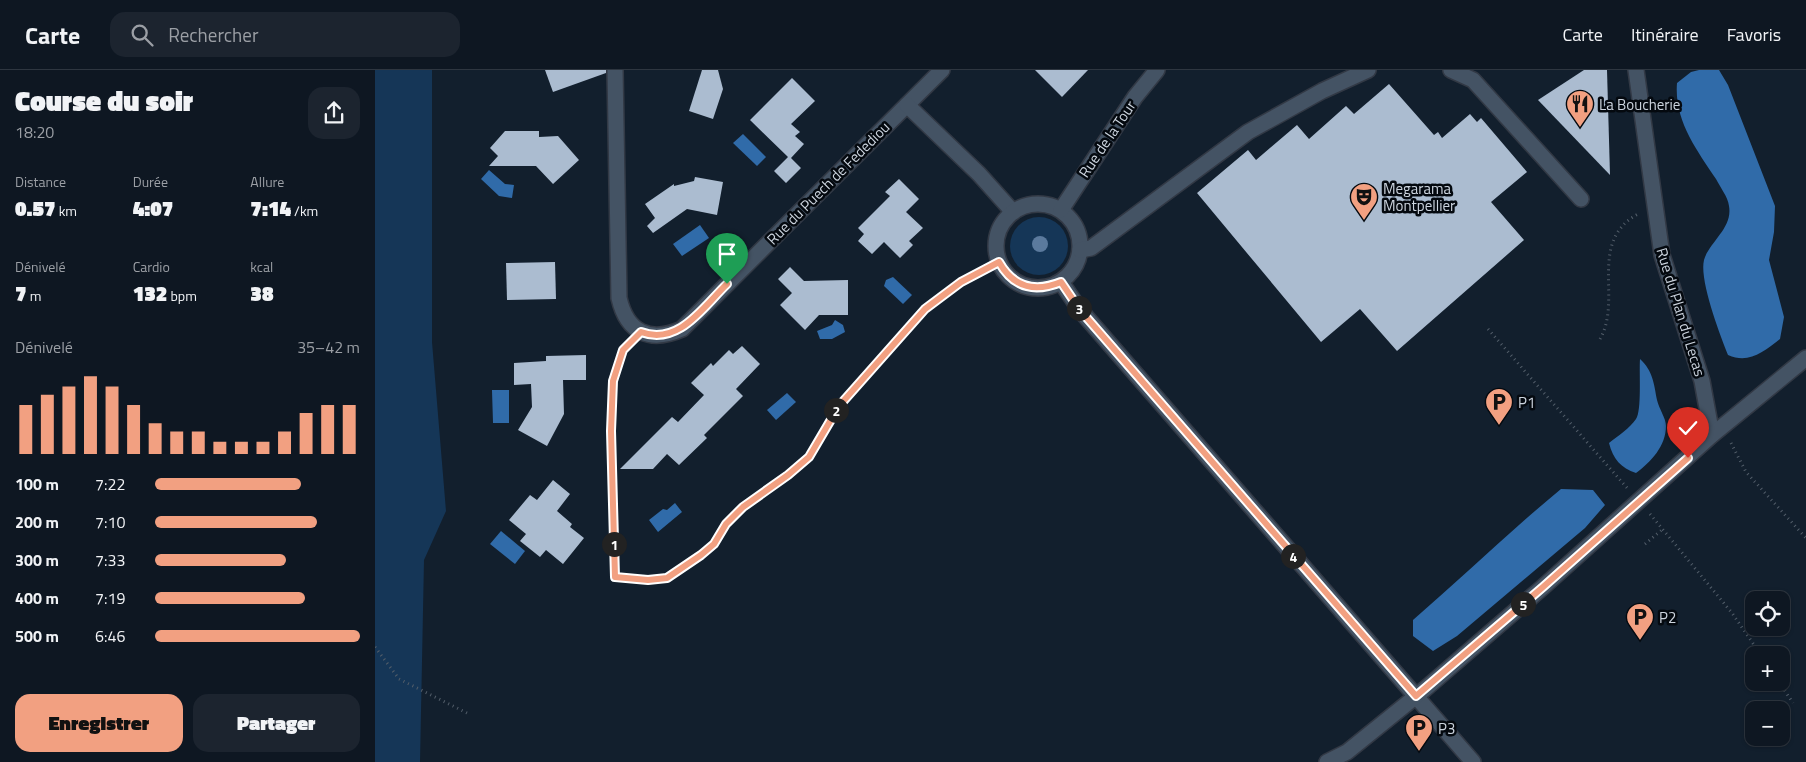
<!DOCTYPE html>
<html lang="fr">
<head>
<meta charset="utf-8">
<style>
	body { margin:0; font-family:"Titillium Web",sans-serif; background:#1c242f; color:#f1f3f6; height:100vh; display:flex; flex-direction:column; font-size:19px; white-space:nowrap }
	* { box-sizing:border-box; margin:0 }
	p { font-size:16px; color:#9b9fa5 }
	.icon { flex:none; width:28px; height:28px; fill:none; stroke:currentColor; stroke-width:2; stroke-linecap:round; stroke-linejoin:round }
	.map { position:relative; flex:1; overflow:hidden }
	.drawer { display:flex; flex-direction:column; background:#0e1722; width:375px }
	.drawer>* { flex:none }
	.fabs { position:absolute; left:1370px; top:521px; display:grid; gap:10px }
	.fabs a { display:grid; place-items:center; width:45px; height:45px; border-radius:10px; background:#0e1722; box-shadow:0 1px 4px #0004,0 0 0 1px #2e3640; font-size:25px }
	.pin { position:absolute; display:grid; place-items:center; width:42px; height:42px; color:#fff; margin:-51px -21px; border-radius:50% 50% 50% 0; rotate:-45deg; box-shadow:0 0 5px #0007 }
	.pin .icon { rotate:45deg }
	.km { position:absolute; width:25px; height:25px; margin:-12px; border-radius:50%; background:#222; color:#fff; font-size:14px; line-height:25px; text-align:center }
	.round { display:grid; place-items:center; flex:none; width:52px; height:52px; border-radius:15px; background:#1c242f }
	.overview { display:flex; align-items:center; justify-content:space-between; height:85px; padding:0 15px }
	h1 { font-size:28px; font-weight:800; line-height:38px }
	.figures { display:grid; grid-template-columns:repeat(3,1fr); gap:8px; height:85px; padding:5px 15px }
	.figures div { display:grid; align-content:center }
	.figures b { font-size:21px; font-weight:800 }
	.figures small { font-size:14px; font-weight:400 }
	.figures p { font-size:14px }
	.chart { height:140px; padding:10px 15px }
	.chart p { display:flex; justify-content:space-between }
	.chart svg { width:100%; height:90px; margin-top:5px; stroke:#f2a081; stroke-width:6 }
	.primary-button { display:flex; gap:10px; margin-top:auto; padding:10px 15px }
	.primary-button a { flex:1; height:58px; border-radius:15px; background:#f2a081; color:#111; font-size:20px; font-weight:800; line-height:58px; text-align:center }
	.primary-button a+a { background:#1c242f; color:#f1f3f6 }
	ul { padding:0 15px; list-style:none; font-size:16px }
	li { display:grid; grid-template-columns:80px 60px 1fr; align-items:center; height:38px }
	li i { height:12px; border-radius:6px; background:#f2a081 }
	header { display:flex; align-items:center; gap:30px; box-sizing:border-box; height:70px; padding:0 25px; background:#0e1722; border-bottom:1px solid #2e3640 }
	header strong { font-size:24px }
	nav { display:flex; gap:28px; margin-inline-start:auto; font-size:18px }
	.search { width:350px; height:45px; background:#1c242f; display:flex; align-items:center; gap:12px; box-sizing:border-box; padding:0 18px; border-radius:15px; color:#9b9fa5; font-size:19px }
	main { display:flex; flex:1; min-height:0 }
	.map>svg:first-child { display:block }
	.green { fill:#153657 }
	.water { fill:#306ba9 }
	.building { fill:#abbcd0 }
	.lines { fill:none; stroke-linecap:round; stroke-linejoin:round }
	.minor-casing { stroke:#323945; stroke-width:18 }
	.path { stroke:#535e6a; stroke-width:3; stroke-dasharray:1 4; stroke-linecap:butt }
	.minor { stroke:#445364; stroke-width:15 }
	.tree { fill:#5b7a9d }
	.route-casing { stroke:#fff; stroke-width:10 }
	.route { stroke:#f2a081; stroke-width:6 }
	.labels { text-anchor:middle; dominant-baseline:central; stroke-width:5; stroke-linejoin:round; paint-order:stroke }
	.poi-label { font-size:15px; fill:#ccd4de; stroke:#04090f; text-anchor:start }
	.street-label { font-size:15px; fill:#ccd4de; stroke:#04090f }
</style>
</head>
<body>
<header>
<strong>Carte</strong>
<div class="search"><svg class="icon" aria-label="search" viewBox="0 0 24 24"><circle cx="10" cy="10" r="6"/><path d="M15 15l6 6"/></svg>Rechercher</div>
<nav><a>Carte</a><a>Itinéraire</a><a>Favoris</a></nav>
</header>
<main>
<section class="drawer">
<div class="overview"><div><h1>Course du soir</h1><p>18:20</p></div><a class="round"><svg class="icon" aria-label="share" viewBox="0 0 24 24"><path d="M12 15V3M7 8l5-5 5 5M5 13v7h14v-7"/></svg></a></div>
<div class="figures">
<div><p>Distance</p><b>0.57<small> km</small></b></div>
<div><p>Durée</p><b>4:07</b></div>
<div><p>Allure</p><b>7:14<small> /km</small></b></div>
</div>
<div class="figures">
<div><p>Dénivelé</p><b>7<small> m</small></b></div>
<div><p>Cardio</p><b>132<small> bpm</small></b></div>
<div><p>kcal</p><b>38</b></div>
</div>
<div class="chart"><p><span>Dénivelé</span>35–42 m</p>
<svg viewBox="0 0 160 44" preserveAspectRatio="none"><path d="M5 44V20M15 44V15M25 44V11M35 44V6M45 44V11M55 44V20M65 44V29M75 44V33M85 44V33M95 44V38M105 44V38M115 44V38M125 44V33M135 44V24M145 44V20M155 44V20"/></svg>
</div>
<ul>
<li><b>100 m</b>7:22<i style="width:71%"></i></li>
<li><b>200 m</b>7:10<i style="width:79%"></i></li>
<li><b>300 m</b>7:33<i style="width:64%"></i></li>
<li><b>400 m</b>7:19<i style="width:73%"></i></li>
<li><b>500 m</b>6:46<i style="width:100%"></i></li>
</ul>
<div class="primary-button"><a>Enregistrer</a><a>Partager</a></div>
</section>
<div class="map">
<svg width="1431" height="692" viewBox="0 0 1431 692">
	<rect width="100%" height="100%" fill="#121f2d"/>
	<g class="green">
		<path d="M0,0H57V272L71,441L49,490L45,692H0Z"/>
		<circle cx="664" cy="176" r="29"/>
	</g>
	<g class="water">
		<path d="M1324,0H1344L1353,15L1400,136L1399,162L1394,190L1409,247L1405,269C1388,282 1374,294 1353,285C1345,265 1324,210 1329,190C1334,172 1358,158 1354,136C1353,127 1345,117 1341,109C1321,79 1299,50 1302,13L1316,2Z"/>
		<path d="M368,64L391,87L382,96L358,73Z"/>
		<path d="M114,100L130,114L139,115L137,128L124,126L106,109Z"/>
		<path d="M325,155L334,168L307,186L298,174Z"/>
		<path d="M518,207L537,225L528,234L509,216L511,210Z"/>
		<path d="M460,250L468,255L470,262L457,269H445L442,261L457,255Z"/>
		<path d="M1265,289C1278,301 1279,314 1282,330C1284,339 1291,348 1291,356C1291,376 1276,392 1261,403C1246,398 1238,389 1234,373C1243,366 1255,358 1261,349C1267,341 1264,302 1265,289Z"/>
		<path d="M117,320H134V353H118Z"/>
		<path d="M412,323L421,332L401,350L392,340Z"/>
		<path d="M1186,419L1218,420L1230,435L1210,458L1082,566L1058,581L1038,566V550C1088,507 1135,461 1186,419Z"/>
		<path d="M300,433L307,442L283,462L274,450L288,439L292,440Z"/>
		<path d="M126,461L150,481L140,494L115,474Z"/>
	</g>
	<g class="building">
		<path d="M170,0H231V3L178,22Z"/>
		<path d="M327,0H343L348,19L338,49L314,41Z"/>
		<path d="M660,0H713L687,27Z"/>
		<path d="M1209,0H1232L1235,105L1163,30Z"/>
		<path d="M417,8L440,31L416,54L425,62L420,66L429,74L416,88L426,98L411,113L399,101L413,87L375,50Z"/>
		<path d="M1014,14L1059,65L1063,62L1067,68L1095,44L1102,52L1106,48L1152,102L1116,132L1149,170L1022,281L985,239L946,272L822,123L873,80L881,90L922,55L934,69L971,36L979,44Z"/>
		<path d="M130,61H164V67L183,66L204,90L178,114L161,96H114L123,86L115,78Z"/>
		<path d="M320,107L348,112L342,145L312,139L278,163L272,156L280,148L270,134L299,114V116L319,111Z"/>
		<path d="M524,109L544,129L531,142L548,158L534,171L538,175L525,188L509,172L497,184L483,171L489,164L483,158L515,126L510,122Z"/>
		<path d="M180,192L181,229L132,230L131,193Z"/>
		<path d="M415,197L429,211L473,210V245H444L430,260L405,235L417,223L403,209Z"/>
		<path d="M367,276L385,294L361,319L368,326L329,365L332,368L304,395L292,384L278,399H245L297,347L303,352L329,325L316,313L336,293L338,296L354,280L358,284Z"/>
		<path d="M211,285V310H188L189,344L172,376L143,360L157,337L156,314L139,315V293L171,291V286Z"/>
		<path d="M178,410L195,424L182,441L197,454L195,457L209,468L188,494L171,480L165,487L145,471L151,464L134,450L155,425L162,430Z"/>
	</g>
	<g class="lines">
		<defs>
			<g id="minor">
				<path d="M240,0L244,228C252,263 275,273 307,259L567,0"/>
				<path d="M1076,0L1098,10L1206,129"/>
				<path d="M1261,0L1287,185L1327,311L1337,365"/>
				<path d="M532,35L604,104L638,142"/>
				<circle cx="663" cy="176" r="42"/>
				<path d="M686,140L760,27L782,0"/>
				<path d="M705,180L716,178L873,62L947,21L993,0"/>
				<path d="M686,212L705,240L1098,692"/>
				<path d="M952,692L972,682L1050,619L1168,517L1337,365L1431,288"/>
			</g>
		</defs>
		<use href="#minor" class="minor-casing"/>
		<g class="path">
			<path d="M1113,259L1253,419"/>
			<path d="M1225,269C1248,229 1212,172 1263,144"/>
			<path d="M253,275L248,280L238,311L236,361L240,507L273,510L292,508L326,485L339,474L351,454L368,437L413,405L434,387L464,336L550,239L586,212L623,192"/>
			<path d="M1356,373L1371,402L1431,468"/>
			<path d="M1275,444L1357,543L1386,585"/>
			<path d="M1270,474L1288,459"/>
			<path d="M0,577L24,609L94,644"/>
			<path d="M1404,612L1418,633"/>
		</g>
		<use href="#minor" class="minor"/>
	</g>
	<circle class="tree" cx="665" cy="174" r="8"/>
	<g class="lines">
		<defs>
			<path id="route" d="M352,214C328,237 304,276 266,262L248,280L238,311L236,361L240,507L273,510L292,508L326,485L339,474L351,454L368,437L413,405L434,387L464,336L550,239L586,212L624,192C638,217 659,223 686,212L705,240L1041,626L1168,517L1313,388"/>
		</defs>
		<use href="#route" class="route-casing"/>
		<use href="#route" class="route"/>
	</g>
	<defs>
		<symbol id="restaurant-pin" viewBox="-11 -11 22 30"><path d="M0 17L-7.5 6A9.5 9.5 0 1 1 7.5 6Z" fill="#f2a081" stroke="#04090f"/><path d="M-5-6h1v4h1v-4h1v4h1v-4h1v5L-1.5 .5V6h-2V.5L-5-1ZM5-6V6H3V1.5H1.5Q1.5-4 5-6Z" fill="#111"/></symbol>
		<symbol id="theatre-pin" viewBox="-11 -11 22 30"><path d="M0 17L-7.5 6A9.5 9.5 0 1 1 7.5 6Z" fill="#f2a081" stroke="#04090f"/><path d="M-5-5.5Q0-4 5-5.5V0Q5 5 0 6Q-5 5-5 0ZM-3.3-2.5H-1v1.5H-3.3ZM1-2.5H3.3v1.5H1ZM-2.8 1Q0 5.5 2.8 1Z" fill="#111"/></symbol>
		<symbol id="parking-pin" viewBox="-11 -11 22 30"><path d="M0 17L-7.5 6A9.5 9.5 0 1 1 7.5 6Z" fill="#f2a081" stroke="#04090f"/><path d="M-3.5-5.5H1a3.5 3.5 0 0 1 0 7H-1V5.5H-3.5ZM-1-3.4V-.6H.8a1.4 1.4 0 0 0 0-2.8Z" fill="#111"/></symbol>
	</defs>
	<g fill-rule="evenodd">
		<use href="#restaurant-pin" x="1189" y="18" width="32" height="43"/>
		<use href="#theatre-pin" x="973" y="111" width="32" height="43"/>
		<use href="#parking-pin" x="1108" y="316" width="32" height="43"/>
		<use href="#parking-pin" x="1249" y="531" width="32" height="43"/>
		<use href="#parking-pin" x="1028" y="642" width="32" height="43"/>
	</g>
	<g class="labels">
		<g class="poi-label">
			<text x="1224" y="34">La Boucherie</text>
			<text x="1008" y="118">Megarama<tspan x="1008" dy="17">Montpellier</tspan></text>
			<text x="1143" y="332">P1</text>
			<text x="1284" y="547">P2</text>
			<text x="1063" y="658">P3</text>
		</g>
		<g class="street-label">
			<text transform="translate(732 69) rotate(-56)">Rue de la Tour</text>
			<text transform="translate(453 113) rotate(-45)">Rue du Puech de Fedediou</text>
			<text transform="translate(1306 242) rotate(73)">Rue du Plan du Lecas</text>
		</g>
	</g>
</svg>
<div class="fabs">
<a><svg class="icon" aria-label="locate" viewBox="0 0 24 24"><circle cx="12" cy="12" r="6"/><path d="M12 2v4M12 18v4M2 12h4M18 12h4"/></svg></a>
<a>+</a>
<a>−</a>
</div>
<div class="pin" style="left:352px;top:214px;background:#1e9e55"><svg class="icon" aria-label="arrive" viewBox="0 0 24 24"><path d="M6 21V4h12l-3 4 3 4H6"/></svg></div>
<div class="pin" style="left:1313px;top:388px;background:#d93025"><svg class="icon" aria-label="check" viewBox="0 0 24 24"><path d="M5 12l5 5 9-10"/></svg></div>
<b class="km" style="left:239px;top:474px">1</b>
<b class="km" style="left:461px;top:340px">2</b>
<b class="km" style="left:704px;top:238px">3</b>
<b class="km" style="left:918px;top:486px">4</b>
<b class="km" style="left:1148px;top:534px">5</b>
</div>
</main>
</body>
</html>
